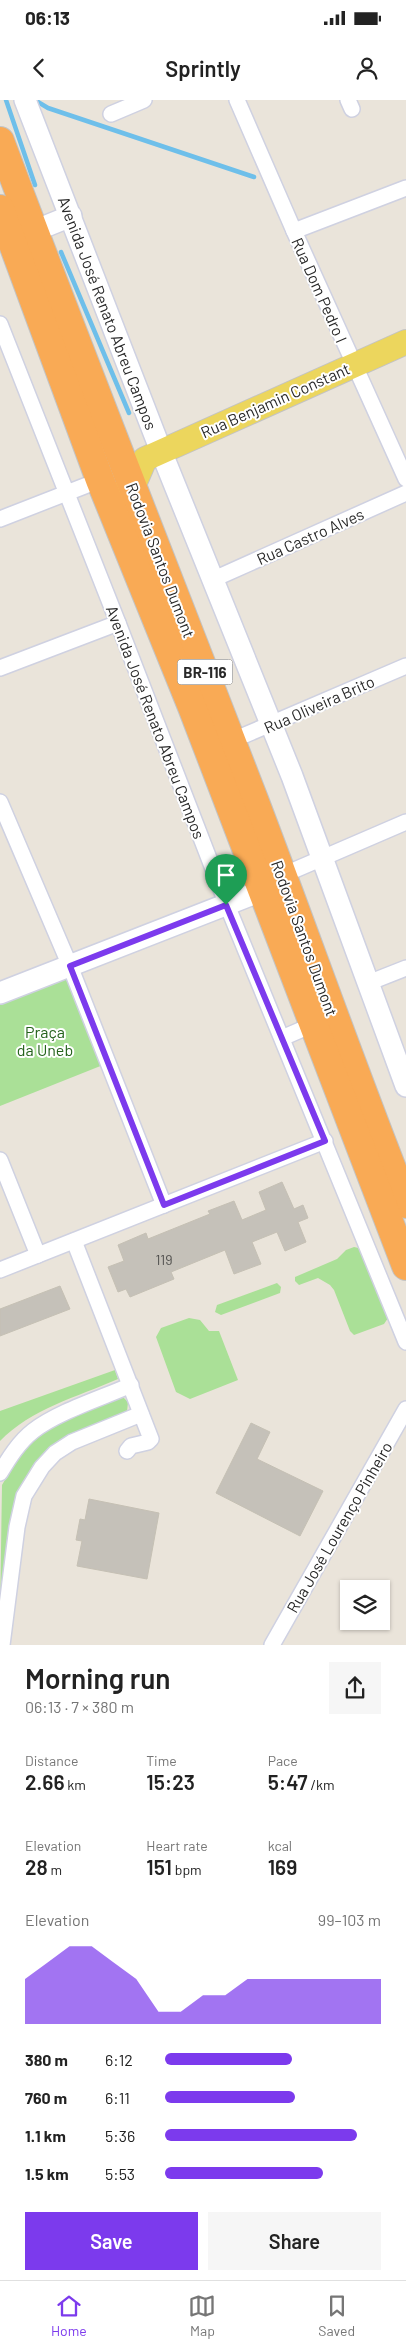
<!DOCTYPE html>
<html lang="en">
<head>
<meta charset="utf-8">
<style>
	body { margin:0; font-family:Barlow,sans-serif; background:#f6f6f6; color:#222; height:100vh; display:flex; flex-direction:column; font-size:19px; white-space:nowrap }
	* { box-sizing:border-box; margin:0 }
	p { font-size:16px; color:#767676 }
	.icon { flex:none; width:28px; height:28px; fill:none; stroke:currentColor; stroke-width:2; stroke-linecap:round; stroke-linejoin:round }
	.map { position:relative; height:1545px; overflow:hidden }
	.drawer { display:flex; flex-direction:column; background:#fff; flex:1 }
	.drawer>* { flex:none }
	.fabs { position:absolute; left:340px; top:1480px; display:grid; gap:10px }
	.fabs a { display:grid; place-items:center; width:50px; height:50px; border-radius:0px; background:#fff; box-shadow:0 1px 4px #0004; font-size:25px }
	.pin { position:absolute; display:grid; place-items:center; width:42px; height:42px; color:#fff; margin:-51px -21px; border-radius:50% 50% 50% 0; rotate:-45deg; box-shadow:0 0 5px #0007 }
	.pin .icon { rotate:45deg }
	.round { display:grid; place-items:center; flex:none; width:52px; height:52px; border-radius:0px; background:#f6f6f6 }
	.headline { display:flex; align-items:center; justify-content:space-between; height:85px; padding:0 25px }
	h1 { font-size:28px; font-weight:600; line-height:38px }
	.figures { display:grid; grid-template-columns:repeat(3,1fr); gap:8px; height:85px; padding:5px 25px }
	.figures div { display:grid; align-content:center }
	.figures b { font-size:21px; font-weight:600 }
	.figures small { font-size:14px; font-weight:400 }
	.figures p { font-size:14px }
	.chart { height:140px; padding:10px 25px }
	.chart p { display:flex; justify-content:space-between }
	.chart svg { width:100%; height:90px; margin-top:5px; fill:#7c3aed; opacity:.7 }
	.button { display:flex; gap:10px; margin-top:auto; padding:10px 25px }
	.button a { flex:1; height:58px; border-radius:0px; background:#7c3aed; color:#fff; font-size:20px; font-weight:600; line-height:58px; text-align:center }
	.button a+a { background:#f6f6f6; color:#222 }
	ul { padding:0 25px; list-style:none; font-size:16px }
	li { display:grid; grid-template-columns:80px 60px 1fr; align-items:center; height:38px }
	li i { height:12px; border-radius:6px; background:#7c3aed }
	.status { display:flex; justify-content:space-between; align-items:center; height:35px; padding:0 25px; background:#fff; direction:ltr }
	.status svg { height:14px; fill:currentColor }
	header { display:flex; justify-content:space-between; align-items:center; height:65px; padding:0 25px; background:#fff; font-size:22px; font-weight:600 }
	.tab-bar { display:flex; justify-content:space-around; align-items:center; height:70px; border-top:1px solid #e0e0e0; background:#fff; font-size:14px; color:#767676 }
	.tab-bar a { display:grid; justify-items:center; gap:2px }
	.tab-bar .selected { color:#7c3aed }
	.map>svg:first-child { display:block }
	.green { fill:#aae097 }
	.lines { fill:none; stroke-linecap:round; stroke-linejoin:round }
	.stream { stroke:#6ebfea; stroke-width:4.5 }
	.building { fill:#c5c1b9; stroke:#c5c0b4 }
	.street-casing { stroke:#cfd1e1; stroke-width:18 }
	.secondary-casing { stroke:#cfd1e1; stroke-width:24 }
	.primary-casing { stroke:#c3c3c3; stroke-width:26 }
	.highway-casing { stroke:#c3c3c3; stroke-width:30 }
	.street { stroke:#fff; stroke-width:15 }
	.secondary { stroke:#fff; stroke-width:21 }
	.primary { stroke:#ecd65d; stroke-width:24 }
	.highway { stroke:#f9aa55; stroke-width:28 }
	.route-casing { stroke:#fff; stroke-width:10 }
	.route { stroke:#7c3aed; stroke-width:6 }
	.labels { text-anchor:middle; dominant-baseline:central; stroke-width:4; stroke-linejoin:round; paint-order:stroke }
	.number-label { font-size:14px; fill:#4f4e4c }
	.shield { fill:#fff; stroke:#686868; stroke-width:1 }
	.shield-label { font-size:15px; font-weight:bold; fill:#282828 }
	.street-label { font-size:16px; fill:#282828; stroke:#fff }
	.park-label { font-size:16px; fill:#24621b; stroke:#fff }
</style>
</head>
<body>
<div class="status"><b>06:13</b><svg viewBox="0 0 49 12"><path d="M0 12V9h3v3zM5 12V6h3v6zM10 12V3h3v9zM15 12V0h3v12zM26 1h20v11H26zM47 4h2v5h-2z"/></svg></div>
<header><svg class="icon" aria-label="back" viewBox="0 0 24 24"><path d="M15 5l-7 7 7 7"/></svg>Sprintly<svg class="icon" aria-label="person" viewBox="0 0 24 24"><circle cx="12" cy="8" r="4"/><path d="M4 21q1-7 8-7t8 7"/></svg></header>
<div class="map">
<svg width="406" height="1545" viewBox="0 0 406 1545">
	<rect width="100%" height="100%" fill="#eae4da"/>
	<g class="green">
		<path d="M67,878L103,965L0,1006V905Z"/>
		<path d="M354,1147L363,1149L388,1218L384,1224L354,1235L350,1231L334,1190L330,1185L318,1178L299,1185L295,1181V1177L337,1159L346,1150Z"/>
		<path d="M277,1183L281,1187L280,1193L221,1215L215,1212L217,1205Z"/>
		<path d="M189,1218L200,1220L209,1231H219L238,1280L190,1299L176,1292L156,1237L161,1228Z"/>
		<path d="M115,1270L118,1279C77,1297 31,1309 0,1341V1311Z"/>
		<path d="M121,1295L128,1302L127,1312L54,1344L33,1365L18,1391L11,1420L0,1515L2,1385L20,1354L46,1330Z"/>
	</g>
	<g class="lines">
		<g class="stream">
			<path d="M6,0L35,85"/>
			<path d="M38,2L48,8L254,77"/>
			<path d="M61,152L129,313"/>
		</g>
	</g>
	<g class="building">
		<path d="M282,1082L294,1109L303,1105L308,1118L298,1122L306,1142L285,1151L277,1132L252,1142L261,1164L234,1174L225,1150L171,1172L174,1179L130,1197L126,1189L118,1192L108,1167L124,1161L118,1145L146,1133L148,1139L210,1114L208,1111L234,1101L242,1120L266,1110L259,1092Z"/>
		<path d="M60,1186L70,1209L0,1236V1209Z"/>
		<path d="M251,1323L270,1332L257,1359L323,1391L300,1436L216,1393Z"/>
		<path d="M89,1399L159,1413L147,1479L77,1466L82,1441L76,1440L80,1419L85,1420Z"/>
	</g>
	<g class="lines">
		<defs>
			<g id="street">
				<path d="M237,0L294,131L406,379"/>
				<path d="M348,0L352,9"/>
				<path d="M111,14L144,0"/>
				<path d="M294,131L406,88"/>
				<path d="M0,224L118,523L227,805L406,1242"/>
				<path d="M0,419L100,380"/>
				<path d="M214,479L406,393"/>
				<path d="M0,568L118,523"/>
				<path d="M231,641L406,566"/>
				<path d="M0,702L70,866L164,1105"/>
				<path d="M283,775L406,722"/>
				<path d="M368,883L406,868"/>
				<path d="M282,938L312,925"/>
				<path d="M0,1060L38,1155"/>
				<path d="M74,1141L151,1339L148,1342L131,1346L127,1351"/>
				<path d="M0,1170L325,1041"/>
				<path d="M0,1373C9,1358 19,1342 33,1331C57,1312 102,1298 131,1285"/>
				<path d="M2,1545L17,1427L24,1396L42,1367L55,1353L72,1342L141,1314"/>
				<path d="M272,1545L406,1309"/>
			</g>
			<g id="secondary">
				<path d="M25,0L161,351L292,676L406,986"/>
				<path d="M34,131L71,116"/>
				<path d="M0,893L261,791"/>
			</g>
			<path id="primary" d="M123,393L133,387L145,359L406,242"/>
			<g id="highway">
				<path d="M0,41C83,262 170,482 255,702C306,836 353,971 406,1104"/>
				<path d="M0,109L100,380L192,607L406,1166"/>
			</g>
		</defs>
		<use href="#street" class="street-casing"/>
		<use href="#secondary" class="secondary-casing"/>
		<use href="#primary" class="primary-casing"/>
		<use href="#highway" class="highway-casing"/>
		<use href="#street" class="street"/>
		<use href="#secondary" class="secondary"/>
		<use href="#primary" class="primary"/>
		<use href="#highway" class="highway"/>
	</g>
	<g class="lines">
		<defs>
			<path id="route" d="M226,805L325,1041L164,1105L70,866Z"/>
		</defs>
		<use href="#route" class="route-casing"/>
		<use href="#route" class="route"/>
	</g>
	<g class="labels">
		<g class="number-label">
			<text x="164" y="1159">119</text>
		</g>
		<rect class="shield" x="177.5" y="559.5" width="55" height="25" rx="4"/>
		<g class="shield-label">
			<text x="205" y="572">BR-116</text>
		</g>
		<g class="street-label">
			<text transform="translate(320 190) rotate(66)">Rua Dom Pedro I</text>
			<text transform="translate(108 213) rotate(69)">Avenida José Renato Abreu Campos</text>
			<text transform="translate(275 300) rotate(-24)">Rua Benjamin Constant</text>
			<text transform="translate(310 436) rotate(-24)">Rua Castro Alves</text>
			<text transform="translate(161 460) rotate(69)">Rodovia Santos Dumont</text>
			<text transform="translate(319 604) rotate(-24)">Rua Oliveira Brito</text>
			<text transform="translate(156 622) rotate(69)">Avenida José Renato Abreu Campos</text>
			<text transform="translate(305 838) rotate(70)">Rodovia Santos Dumont</text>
			<text transform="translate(339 1427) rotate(-60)">Rua José Lourenço Pinheiro</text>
		</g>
		<g class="park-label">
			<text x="45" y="931">Praça<tspan x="45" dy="18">da Uneb</tspan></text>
		</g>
	</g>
</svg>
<div class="fabs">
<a><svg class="icon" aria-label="layers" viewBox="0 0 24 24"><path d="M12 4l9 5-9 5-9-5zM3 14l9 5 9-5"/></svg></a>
</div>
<div class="pin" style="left:226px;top:805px;background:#1e9e55"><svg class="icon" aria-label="arrive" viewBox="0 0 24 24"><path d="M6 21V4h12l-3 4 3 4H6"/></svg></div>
</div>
<section class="drawer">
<div class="headline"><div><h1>Morning run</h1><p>06:13 · 7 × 380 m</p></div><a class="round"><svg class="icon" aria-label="share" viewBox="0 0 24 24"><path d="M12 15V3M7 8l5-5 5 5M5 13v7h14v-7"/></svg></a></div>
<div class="figures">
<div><p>Distance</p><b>2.66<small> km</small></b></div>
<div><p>Time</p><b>15:23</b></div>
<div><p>Pace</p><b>5:47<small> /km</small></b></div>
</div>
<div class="figures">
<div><p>Elevation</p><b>28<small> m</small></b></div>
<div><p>Heart rate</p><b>151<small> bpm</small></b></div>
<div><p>kcal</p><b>169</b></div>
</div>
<div class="chart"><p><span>Elevation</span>99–103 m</p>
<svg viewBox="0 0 160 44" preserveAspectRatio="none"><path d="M0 44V22L10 14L20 6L30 6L40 14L50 22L60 38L70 38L80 30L90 30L100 22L110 22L120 22L130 22L140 22L150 22L160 22V44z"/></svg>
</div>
<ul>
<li><b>380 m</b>6:12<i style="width:59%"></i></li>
<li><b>760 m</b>6:11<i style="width:60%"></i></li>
<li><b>1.1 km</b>5:36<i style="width:89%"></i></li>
<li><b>1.5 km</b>5:53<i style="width:73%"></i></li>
</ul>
<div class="button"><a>Save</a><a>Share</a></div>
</section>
<nav class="tab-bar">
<a class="selected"><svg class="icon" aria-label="home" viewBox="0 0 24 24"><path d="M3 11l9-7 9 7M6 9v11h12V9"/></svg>Home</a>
<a><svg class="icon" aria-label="map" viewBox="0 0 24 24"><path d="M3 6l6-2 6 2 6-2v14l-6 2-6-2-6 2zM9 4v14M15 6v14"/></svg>Map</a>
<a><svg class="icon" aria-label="saved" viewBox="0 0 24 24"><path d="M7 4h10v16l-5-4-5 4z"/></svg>Saved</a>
</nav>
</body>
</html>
